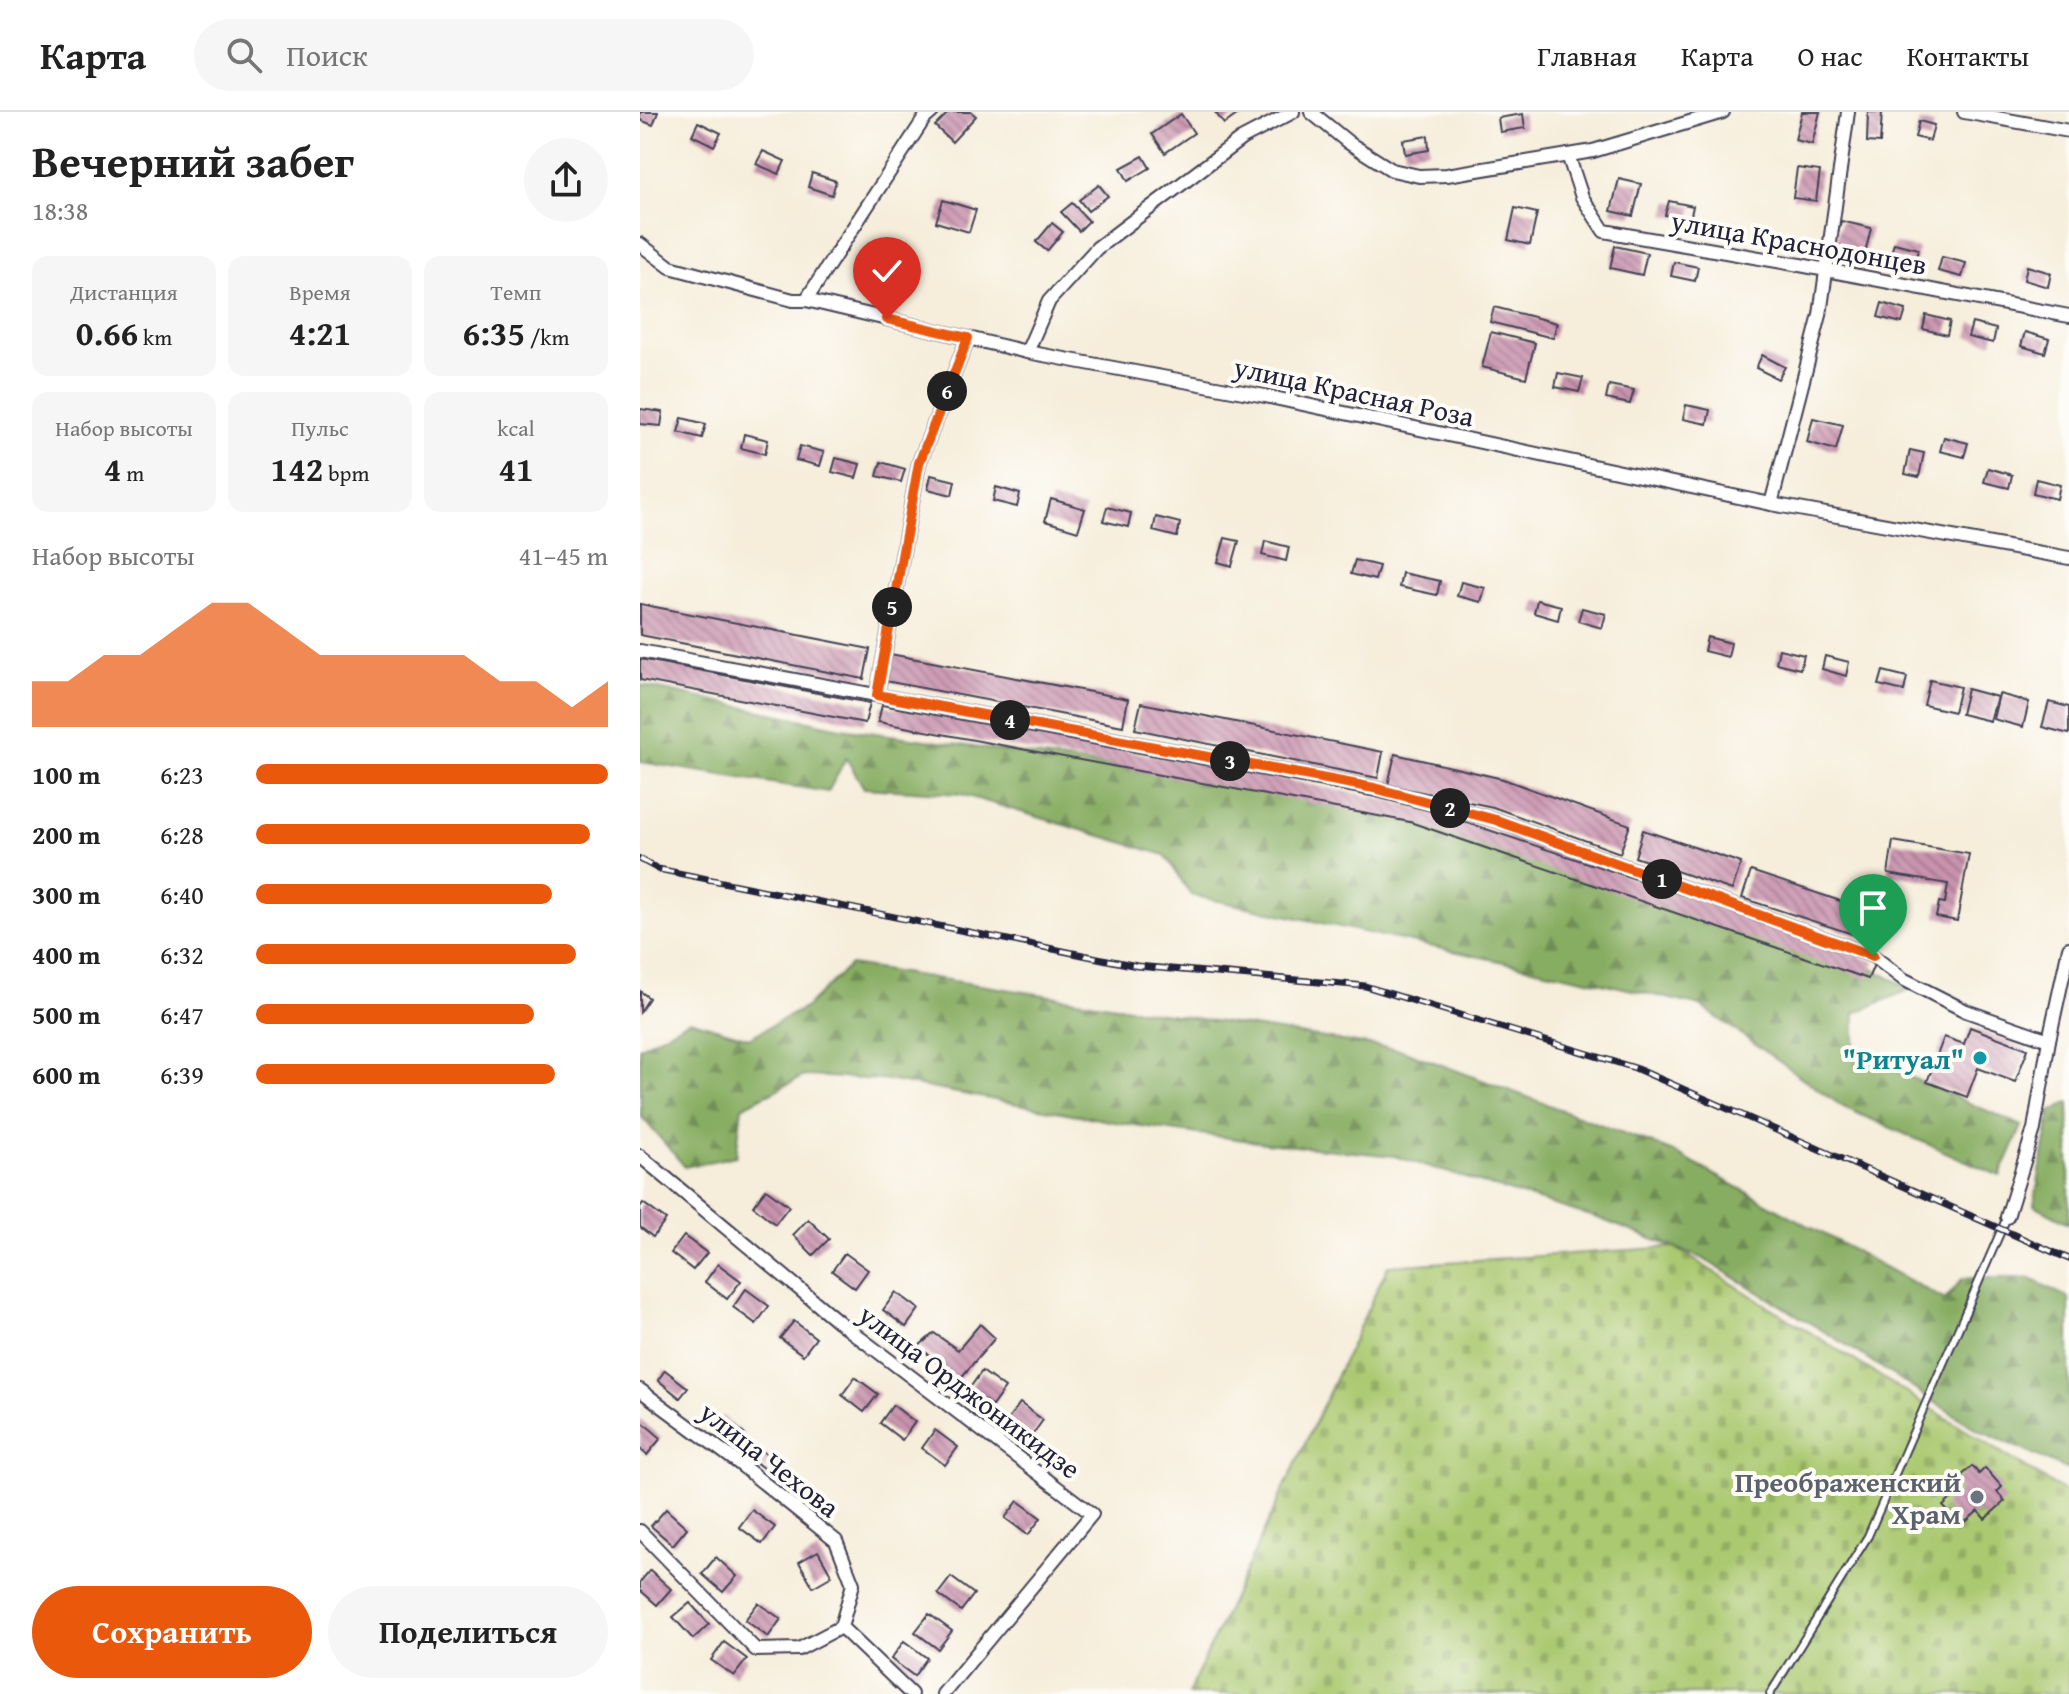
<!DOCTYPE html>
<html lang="ru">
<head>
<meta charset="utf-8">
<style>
	body { margin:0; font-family:"Gentium Book Plus",serif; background:#f6f6f6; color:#222; height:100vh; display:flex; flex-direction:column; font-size:30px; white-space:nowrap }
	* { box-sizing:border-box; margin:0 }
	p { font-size:26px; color:#767676 }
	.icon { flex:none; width:44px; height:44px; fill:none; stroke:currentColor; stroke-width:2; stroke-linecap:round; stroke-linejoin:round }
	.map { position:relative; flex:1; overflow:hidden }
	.side { display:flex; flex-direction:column; background:#fff; width:640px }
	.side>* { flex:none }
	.pin { position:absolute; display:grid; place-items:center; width:68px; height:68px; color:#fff; margin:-82px -34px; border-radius:50% 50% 50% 0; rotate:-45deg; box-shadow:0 0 8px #0007 }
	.pin .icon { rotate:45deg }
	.km { position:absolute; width:40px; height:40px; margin:-20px; border-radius:50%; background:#222; color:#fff; font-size:22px; line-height:40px; text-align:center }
	.round { display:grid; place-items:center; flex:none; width:84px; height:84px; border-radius:42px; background:#f6f6f6 }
	.summary { display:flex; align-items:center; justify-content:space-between; height:136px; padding:0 32px }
	h1 { font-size:44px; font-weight:700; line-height:60px }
	.figures { display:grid; grid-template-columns:repeat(3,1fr); gap:12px; height:136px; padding:8px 32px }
	.figures div { display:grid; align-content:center; border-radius:16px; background:#f6f6f6; text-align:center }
	.figures b { font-size:34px; font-weight:700 }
	.figures small { font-size:22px; font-weight:400 }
	.figures p { font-size:22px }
	.chart { height:224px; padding:16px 32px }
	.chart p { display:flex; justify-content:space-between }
	.chart svg { width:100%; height:144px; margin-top:8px; fill:#ea580c; opacity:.7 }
	.action { display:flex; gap:16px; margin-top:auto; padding:16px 32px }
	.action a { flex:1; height:92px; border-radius:48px; background:#ea580c; color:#fff; font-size:32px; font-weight:700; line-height:92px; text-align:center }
	.action a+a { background:#f6f6f6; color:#222 }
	ul { padding:0 32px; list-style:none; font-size:26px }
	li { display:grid; grid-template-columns:128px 96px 1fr; align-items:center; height:60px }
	li i { height:20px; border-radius:10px; background:#ea580c }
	header { display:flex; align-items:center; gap:48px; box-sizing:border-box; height:112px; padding:0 40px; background:#fff; border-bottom:2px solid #e0e0e0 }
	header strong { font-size:38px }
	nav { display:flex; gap:44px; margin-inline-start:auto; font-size:28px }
	.search { width:560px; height:72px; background:#f6f6f6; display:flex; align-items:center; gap:20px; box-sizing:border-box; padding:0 28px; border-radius:44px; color:#767676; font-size:30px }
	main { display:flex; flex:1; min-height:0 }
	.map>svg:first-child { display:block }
	.forest { fill:url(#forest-firs); stroke:#54684e; stroke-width:2 }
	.cemetery { fill:url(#cemetery-stones); stroke:#667656; stroke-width:2 }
	.building { fill:url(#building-back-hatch) }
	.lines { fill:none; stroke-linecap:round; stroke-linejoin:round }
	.service-casing { stroke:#424053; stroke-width:10 }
	.minor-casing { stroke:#424053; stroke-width:16 }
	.service { stroke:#fff; stroke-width:6 }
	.minor { stroke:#fff; stroke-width:12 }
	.rail-casing { stroke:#22223b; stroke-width:7 }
	.rail { stroke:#fdfcf7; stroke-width:4; stroke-dasharray:12; stroke-linecap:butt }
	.route-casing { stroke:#fff; stroke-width:16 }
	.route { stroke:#ea580c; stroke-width:10 }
	.culture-dot { fill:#0f9aa8; stroke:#fdfcf7; stroke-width:3 }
	.worship-dot { fill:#6b7280; stroke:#fdfcf7; stroke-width:3 }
	.labels { text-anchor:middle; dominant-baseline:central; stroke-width:8; stroke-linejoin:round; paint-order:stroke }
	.street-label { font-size:28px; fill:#22223b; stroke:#fdfcf7 }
	.culture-label { font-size:28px; font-weight:bold; fill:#0d838f; stroke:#fdfcf7; text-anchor:end }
	.worship-label { font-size:28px; font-weight:bold; fill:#5b616d; stroke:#fdfcf7; text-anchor:end }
</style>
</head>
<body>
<header>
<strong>Карта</strong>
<div class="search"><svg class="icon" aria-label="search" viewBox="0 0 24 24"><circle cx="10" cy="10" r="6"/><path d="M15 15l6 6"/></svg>Поиск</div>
<nav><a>Главная</a><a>Карта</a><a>О нас</a><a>Контакты</a></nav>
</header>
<main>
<section class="side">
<div class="summary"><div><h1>Вечерний забег</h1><p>18:38</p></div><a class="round"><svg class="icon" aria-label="share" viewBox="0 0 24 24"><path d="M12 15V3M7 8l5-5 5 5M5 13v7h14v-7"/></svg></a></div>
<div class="figures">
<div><p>Дистанция</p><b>0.66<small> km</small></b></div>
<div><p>Время</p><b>4:21</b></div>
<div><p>Темп</p><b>6:35<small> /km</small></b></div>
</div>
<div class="figures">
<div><p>Набор высоты</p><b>4<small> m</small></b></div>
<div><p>Пульс</p><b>142<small> bpm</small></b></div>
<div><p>kcal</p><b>41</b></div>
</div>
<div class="chart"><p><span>Набор высоты</span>41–45 m</p>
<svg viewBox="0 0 160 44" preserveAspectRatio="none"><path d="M0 44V30L10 30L20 22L30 22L40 14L50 6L60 6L70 14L80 22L90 22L100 22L110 22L120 22L130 30L140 30L150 38L160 30V44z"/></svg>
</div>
<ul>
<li><b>100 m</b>6:23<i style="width:100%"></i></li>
<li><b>200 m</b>6:28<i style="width:95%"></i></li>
<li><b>300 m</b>6:40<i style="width:84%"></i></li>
<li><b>400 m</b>6:32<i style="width:91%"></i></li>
<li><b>500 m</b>6:47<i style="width:79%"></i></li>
<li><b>600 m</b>6:39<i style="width:85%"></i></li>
</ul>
<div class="action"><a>Сохранить</a><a>Поделиться</a></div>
</section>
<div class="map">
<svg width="1429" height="1582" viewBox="0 0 1429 1582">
	<defs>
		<pattern id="forest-firs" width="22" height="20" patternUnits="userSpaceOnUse" patternTransform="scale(2)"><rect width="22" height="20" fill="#87ad62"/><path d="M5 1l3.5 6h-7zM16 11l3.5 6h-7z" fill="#6e8c52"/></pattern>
		<pattern id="cemetery-stones" width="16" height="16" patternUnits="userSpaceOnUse" patternTransform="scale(2)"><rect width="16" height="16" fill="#aac970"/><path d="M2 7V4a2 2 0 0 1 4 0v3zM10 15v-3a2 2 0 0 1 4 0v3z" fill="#92ac62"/></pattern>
		<pattern id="building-back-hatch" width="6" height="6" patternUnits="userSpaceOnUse" patternTransform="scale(2)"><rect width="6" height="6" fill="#c993ae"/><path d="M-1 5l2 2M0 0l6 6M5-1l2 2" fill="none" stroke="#a3788f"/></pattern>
	</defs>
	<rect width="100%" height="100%" fill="#fdfcf7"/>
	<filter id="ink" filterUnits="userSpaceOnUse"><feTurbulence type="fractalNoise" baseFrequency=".0125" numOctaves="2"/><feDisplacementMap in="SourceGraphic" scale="16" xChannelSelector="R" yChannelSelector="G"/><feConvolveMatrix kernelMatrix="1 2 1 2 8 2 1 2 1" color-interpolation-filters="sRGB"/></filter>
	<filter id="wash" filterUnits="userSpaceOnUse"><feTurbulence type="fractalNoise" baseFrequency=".006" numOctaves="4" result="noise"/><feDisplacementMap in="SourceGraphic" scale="32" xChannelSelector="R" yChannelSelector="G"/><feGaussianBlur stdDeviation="1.8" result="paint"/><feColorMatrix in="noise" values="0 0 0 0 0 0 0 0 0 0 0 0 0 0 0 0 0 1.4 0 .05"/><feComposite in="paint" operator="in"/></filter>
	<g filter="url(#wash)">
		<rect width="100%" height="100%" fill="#f6edda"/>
		<g class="forest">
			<path d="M0,573L201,616L766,697L1233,857L1271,877L1215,901V941L1382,1014L1360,1064L1203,995L1061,894L953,869L551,783L525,743L321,682L224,676L206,646L188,680L0,650Z"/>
			<path d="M210,853L762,938L1031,1039L1305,1188L1323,1166H1389L1429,1186V1358L1338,1318L1203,1231L1062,1146L960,1107L754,1044L625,1031L480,1011L247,968L164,964L102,995L96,1044L45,1055L1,1004L0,935L50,908L109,926L166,895Z"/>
			<path d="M1429,990V1111L1394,1093L1411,1000Z"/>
		</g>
		<path class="cemetery" d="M1034,1135L1429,1383V1582H548L748,1154Z"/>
		<g id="blocks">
			<g class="building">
				<path d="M0,0H18L13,13L0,8Z"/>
				<path d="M309,0H331L336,4L312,30L295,14Z"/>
				<path d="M575,0H601L584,12Z"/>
				<path d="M1162,0H1180L1172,32L1155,28Z"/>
				<path d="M1228,0H1242L1240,31L1227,30Z"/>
				<path d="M541,2L554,21L525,41L512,22Z"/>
				<path d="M883,2L885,16L860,20L858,6Z"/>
				<path d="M1279,9L1294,13L1290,29L1275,25Z"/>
				<path d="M58,10L81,21L74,34L52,23Z"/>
				<path d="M788,24L789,38L765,42L763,28Z"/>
				<path d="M123,39L145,49L139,62L116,52Z"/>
				<path d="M503,44L510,56L488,69L481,56Z"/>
				<path d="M1157,56L1180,59L1176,89L1153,86Z"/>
				<path d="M172,61L196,69L192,83L168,75Z"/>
				<path d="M979,67L1001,72L993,104L971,99Z"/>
				<path d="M459,73L468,84L448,99L439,88Z"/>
				<path d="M303,88L336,98L329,120L296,110Z"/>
				<path d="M1029,89L1053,94L1050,108L1025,103Z"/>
				<path d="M432,91L449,109L439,119L421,100Z"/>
				<path d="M875,96L897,101L890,133L868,128Z"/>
				<path d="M1201,109L1231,116L1225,141L1195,134Z"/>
				<path d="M412,111L423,120L407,139L396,130Z"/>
				<path d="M1254,131L1278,137L1275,151L1250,145Z"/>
				<path d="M975,134L1007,141L1002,163L970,156Z"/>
				<path d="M1302,145L1326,151L1322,165L1298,159Z"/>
				<path d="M1034,150L1058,155L1055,169L1031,164Z"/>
				<path d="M1387,154L1411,161L1408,175L1384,168Z"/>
				<path d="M1242,191L1266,198L1262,211L1238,205Z"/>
				<path d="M854,195L917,211L913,226L850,210Z"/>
				<path d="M1286,203L1310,209L1307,223L1283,217Z"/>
				<path d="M1332,211L1356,217L1353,231L1328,225Z"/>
				<path d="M851,220L895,231L886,266L842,255Z"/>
				<path d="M1385,220L1409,227L1405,241L1381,234Z"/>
				<path d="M1122,243L1145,255L1138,267L1116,256Z"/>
				<path d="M918,261L943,266L939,280L915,275Z"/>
				<path d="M969,273L994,278L990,292L966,287Z"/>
				<path d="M1046,293L1070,298L1067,312L1043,307Z"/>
				<path d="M0,297L23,300L21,314L0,312Z"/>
				<path d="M42,306L66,312L62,326L38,320Z"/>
				<path d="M1173,306L1203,313L1196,338L1167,330Z"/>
				<path d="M104,322L128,328L125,342L101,336Z"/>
				<path d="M1304,325L1328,331L1324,345L1300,339Z"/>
				<path d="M160,334L184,340L180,354L156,348Z"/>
				<path d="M1270,338L1284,341L1279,365L1265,362Z"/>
				<path d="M196,346L220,352L216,366L192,360Z"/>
				<path d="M241,350L265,357L261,370L237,364Z"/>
				<path d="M1348,356L1372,363L1369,376L1344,370Z"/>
				<path d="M291,363L315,369L312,383L288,377Z"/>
				<path d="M1396,367L1420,373L1417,387L1393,381Z"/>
				<path d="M356,375L380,382L377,395L353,389Z"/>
				<path d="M411,387L445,397L438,419L405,409Z"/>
				<path d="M467,395L491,401L488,415L463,409Z"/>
				<path d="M516,405L540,411L537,425L513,419Z"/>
				<path d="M585,426L599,429L592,454L578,450Z"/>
				<path d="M625,429L649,435L646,449L622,443Z"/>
				<path d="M715,448L739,454L735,468L711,462Z"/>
				<path d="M762,461L800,469L797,483L759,475Z"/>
				<path d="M821,470L845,476L841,490L817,484Z"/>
				<path d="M897,488L921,494L918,508L894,501Z"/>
				<path d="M0,492L230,537L224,567L0,523Z"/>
				<path d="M942,496L966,502L962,516L938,509Z"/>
				<path d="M1067,525L1091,531L1088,545L1064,539Z"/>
				<path d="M1139,537L1164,543L1160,557L1136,551Z"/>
				<path d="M250,542L488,587L483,614L245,569Z"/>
				<path d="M1185,544L1209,550L1206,564L1182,557Z"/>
				<path d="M0,547L230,591L225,611L0,568Z"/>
				<path d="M1243,559L1267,565L1264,579L1239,573Z"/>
				<path d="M1290,568L1320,575L1314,600L1284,593Z"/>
				<path d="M1327,577L1357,585L1350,609L1321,602Z"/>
				<path d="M1359,582L1389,590L1383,615L1353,607Z"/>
				<path d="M1409,590L1429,595V622L1402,615Z"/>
				<path d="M501,591L743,640L738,666L495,617Z"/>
				<path d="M242,593L736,685L795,700L1073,793L1235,850L1228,867L770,710L238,610Z"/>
				<path d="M755,642L863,667L990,713L980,741L853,695L748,673Z"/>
				<path d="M1003,718L1101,751L1092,778L995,745Z"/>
				<path d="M1253,729L1329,742L1317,809L1296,805L1299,790L1305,791L1308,772L1248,762Z"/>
				<path d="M1111,759L1239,802L1231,828L1102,786Z"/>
				<path d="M0,879L9,886L0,900Z"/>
				<path d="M1330,915L1388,937L1375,970L1338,956L1327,985L1287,970L1304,925L1324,932Z"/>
				<path d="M126,1077L149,1094L135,1112L113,1094Z"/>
				<path d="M3,1091L26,1108L13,1125L0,1115V1095Z"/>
				<path d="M168,1107L189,1127L173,1143L153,1123Z"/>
				<path d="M44,1124L67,1141L53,1158L31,1141Z"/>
				<path d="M205,1141L228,1158L215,1176L192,1159Z"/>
				<path d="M78,1152L101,1169L87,1187L65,1170Z"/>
				<path d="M106,1177L129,1194L116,1212L93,1195Z"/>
				<path d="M256,1180L279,1197L266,1215L243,1198Z"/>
				<path d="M154,1209L176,1226L163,1243L140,1226Z"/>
				<path d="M340,1212L355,1226L318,1269L279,1234L294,1221L318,1238Z"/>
				<path d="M25,1258L48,1276L40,1286L18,1268Z"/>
				<path d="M342,1259L365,1276L352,1294L329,1277Z"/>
				<path d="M215,1265L238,1282L224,1300L202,1283Z"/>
				<path d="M380,1291L403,1308L390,1326L367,1309Z"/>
				<path d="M253,1293L275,1310L262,1328L240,1311Z"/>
				<path d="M82,1304L104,1322L96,1331L74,1314Z"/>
				<path d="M0,1308L21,1326L7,1343L0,1337Z"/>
				<path d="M295,1318L318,1335L305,1353L282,1336Z"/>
				<path d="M122,1339L144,1356L136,1366L114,1349Z"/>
				<path d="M1332,1354L1339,1362L1345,1356L1362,1375L1357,1380L1365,1389L1345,1407L1338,1399L1321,1414L1303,1394L1320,1379L1314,1371Z"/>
				<path d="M378,1389L401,1406L388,1423L365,1406Z"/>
				<path d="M26,1397L47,1416L33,1433L11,1414Z"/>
				<path d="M112,1398L135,1415L122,1432L99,1415Z"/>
				<path d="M178,1439L192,1464L173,1475L159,1450Z"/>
				<path d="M76,1445L97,1464L83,1480L62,1462Z"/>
				<path d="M10,1458L31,1477L17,1493L0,1478V1470Z"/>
				<path d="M311,1465L334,1482L321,1499L298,1482Z"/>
				<path d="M50,1491L69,1512L53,1527L33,1505Z"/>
				<path d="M118,1491L141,1507L128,1525L105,1508Z"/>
				<path d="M289,1502L312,1519L298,1537L275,1520Z"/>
				<path d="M264,1529L287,1546L274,1564L251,1547Z"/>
				<path d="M84,1530L107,1547L94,1564L71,1548Z"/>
			</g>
		</g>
	</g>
	<g filter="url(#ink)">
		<use href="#blocks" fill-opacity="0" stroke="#424053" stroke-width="2"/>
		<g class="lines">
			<defs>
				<path id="service" d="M1130,1582L1228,1424L1367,1105"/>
				<g id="minor">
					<path d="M671,0L709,31L752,58L779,64L807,63L953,39L1083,0"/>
					<path d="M1324,0L1429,19"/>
					<path d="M928,43L942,85L964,119L1160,153L1429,204"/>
					<path d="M0,132L30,155L153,188H166L387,240L625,284L1131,392L1429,446"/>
					<path d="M166,188L284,7L292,0"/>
					<path d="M387,240L409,189L457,136L601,27L653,0"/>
					<path d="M1131,392L1180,203L1208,0"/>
					<path d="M0,539L734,676L856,708L1233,844L1263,867L1326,899L1409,928"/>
					<path d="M237,583L279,351L328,226"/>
					<path d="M0,1044L199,1210L452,1402L303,1582"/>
					<path d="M1367,1105L1394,1017L1409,928L1429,836"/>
					<path d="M0,1278L100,1352L196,1429L213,1472L201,1515"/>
					<path d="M0,1419L116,1538L159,1537L201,1515L271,1582"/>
				</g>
			</defs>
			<use href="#service" class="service-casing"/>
			<use href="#minor" class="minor-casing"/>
			<use href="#service" class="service"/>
			<use href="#minor" class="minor"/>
			<defs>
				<path id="rail" d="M0,747L18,757L497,854L725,874L995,956L1429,1147"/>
			</defs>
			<use href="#rail" class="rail-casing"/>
			<use href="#rail" class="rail"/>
		</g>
	</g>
	<g class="lines" filter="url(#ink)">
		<defs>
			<path id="route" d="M247,207L328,226L279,351L237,583L734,676L856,708L1233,844"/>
		</defs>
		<use href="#route" class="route-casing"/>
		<use href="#route" class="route"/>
	</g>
	<circle class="culture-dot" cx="1340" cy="946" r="8"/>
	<circle class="worship-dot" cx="1337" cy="1385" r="8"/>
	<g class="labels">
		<g class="street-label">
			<text transform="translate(1159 130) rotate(10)">улица Краснодонцев</text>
			<text transform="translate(714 279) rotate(12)">улица Красная Роза</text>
			<text transform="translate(330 1279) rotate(37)">улица Орджоникидзе</text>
			<text transform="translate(130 1347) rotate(38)">улица Чехова</text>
		</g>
		<g class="culture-label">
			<text x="1324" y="946">"Ритуал"</text>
		</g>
		<g class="worship-label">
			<text x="1321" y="1369">Преображенский<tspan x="1321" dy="32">Храм</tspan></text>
		</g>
	</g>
</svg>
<div class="pin" style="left:1233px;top:844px;background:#1e9e55"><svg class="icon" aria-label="arrive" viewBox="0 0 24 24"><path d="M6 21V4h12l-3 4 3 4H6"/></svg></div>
<div class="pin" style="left:247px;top:207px;background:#d93025"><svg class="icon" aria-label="check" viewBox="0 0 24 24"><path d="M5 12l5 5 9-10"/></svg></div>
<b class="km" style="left:1022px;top:767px">1</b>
<b class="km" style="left:810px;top:696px">2</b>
<b class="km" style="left:590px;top:649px">3</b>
<b class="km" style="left:370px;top:608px">4</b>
<b class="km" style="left:252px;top:495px">5</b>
<b class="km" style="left:307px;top:279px">6</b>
</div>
</main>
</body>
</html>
